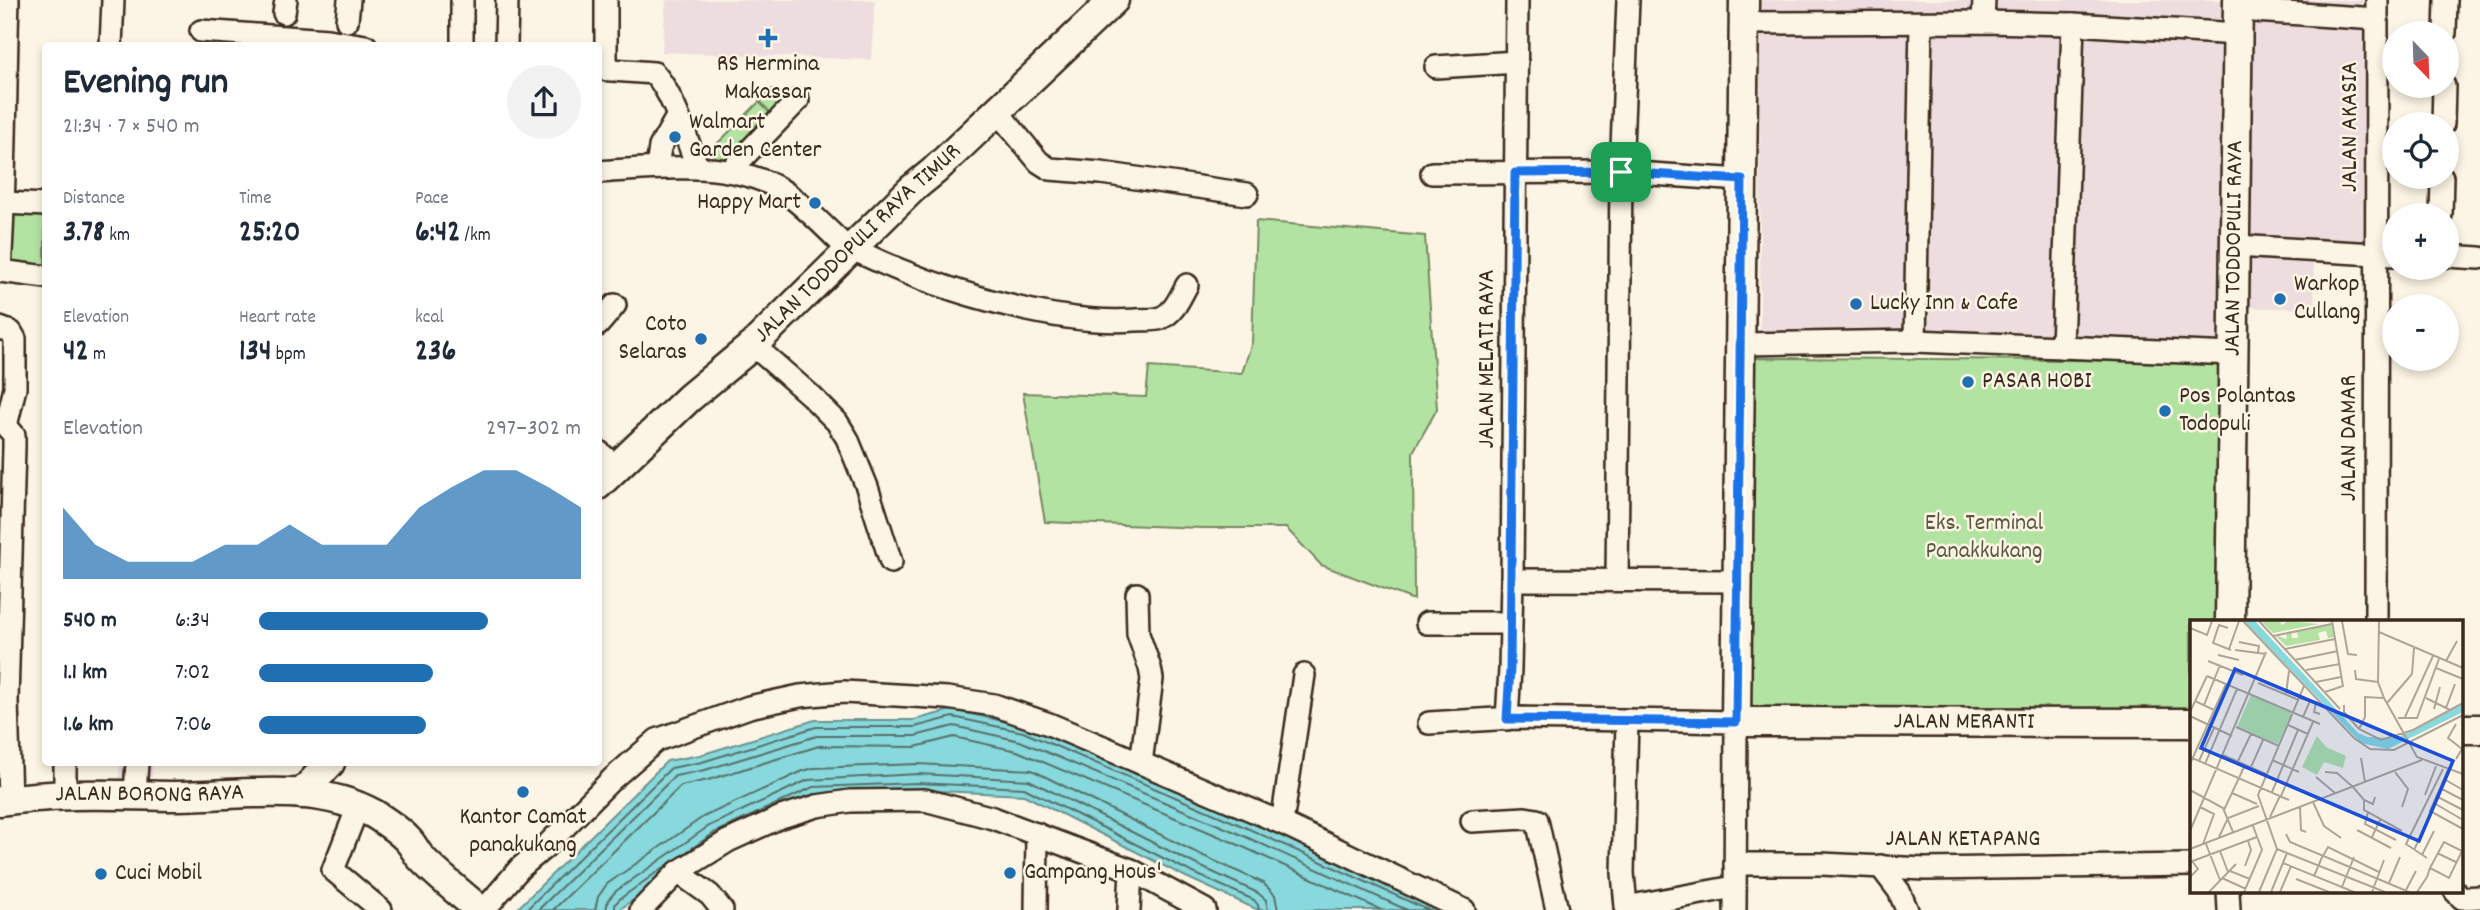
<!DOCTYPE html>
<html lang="en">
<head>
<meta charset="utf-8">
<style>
	body { margin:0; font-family:Dekko,sans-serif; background:#f2f2f3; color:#1f2937; height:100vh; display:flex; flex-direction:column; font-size:26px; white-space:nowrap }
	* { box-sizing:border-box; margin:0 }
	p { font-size:23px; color:#747a83 }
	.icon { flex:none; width:38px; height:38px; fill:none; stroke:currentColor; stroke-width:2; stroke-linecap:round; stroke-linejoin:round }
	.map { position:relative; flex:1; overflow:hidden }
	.sheet { position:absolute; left:42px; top:42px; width:560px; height:724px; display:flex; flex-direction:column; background:#fff; border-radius:7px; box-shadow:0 4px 10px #0003 }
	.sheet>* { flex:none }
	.needle { width:46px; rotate:157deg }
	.controls { position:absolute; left:2382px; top:21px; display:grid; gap:14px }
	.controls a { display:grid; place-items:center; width:77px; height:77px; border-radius:50%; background:#fff; box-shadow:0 4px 10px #0003; font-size:35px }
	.pin { position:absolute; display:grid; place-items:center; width:60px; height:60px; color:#fff; margin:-30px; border-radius:14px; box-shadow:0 4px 10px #0006 }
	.round { display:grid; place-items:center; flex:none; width:74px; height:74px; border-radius:37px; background:#f2f2f3 }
	.summary { display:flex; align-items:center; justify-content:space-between; height:119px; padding:0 21px }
	h1 { font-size:38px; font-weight:700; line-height:52px }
	.figures { display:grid; grid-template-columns:repeat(3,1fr); gap:10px; height:119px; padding:7px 21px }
	.figures div { display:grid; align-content:center }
	.figures b { font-size:30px; font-weight:700 }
	.figures small { font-size:19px; font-weight:400 }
	.figures p { font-size:19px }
	.chart { height:196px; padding:14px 21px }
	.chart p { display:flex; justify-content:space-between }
	.chart svg { width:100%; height:126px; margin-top:7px; fill:#1f6fb2; opacity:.7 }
	ul { padding:0 21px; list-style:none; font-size:23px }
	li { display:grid; grid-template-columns:112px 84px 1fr; align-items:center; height:52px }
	li i { height:18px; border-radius:9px; background:#1f6fb2 }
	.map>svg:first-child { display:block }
	.built { fill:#eeddde }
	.green { fill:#b3e3a3; stroke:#778660; stroke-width:2 }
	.water { fill:#87d9dd; stroke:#699391; stroke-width:2 }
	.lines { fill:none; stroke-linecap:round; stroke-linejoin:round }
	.shore { stroke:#59706a; stroke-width:2 }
	.street-casing { stroke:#3b2a1e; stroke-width:26 }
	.secondary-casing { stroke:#3b2a1e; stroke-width:33 }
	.street { stroke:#fcf5e5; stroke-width:21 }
	.secondary { stroke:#fcf5e5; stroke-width:28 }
	.route-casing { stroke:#fff; stroke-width:14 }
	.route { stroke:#1a73e8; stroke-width:9 }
	.poi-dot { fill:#1f6fb2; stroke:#fcf5e5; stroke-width:2.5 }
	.labels { text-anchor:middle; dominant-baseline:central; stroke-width:5; stroke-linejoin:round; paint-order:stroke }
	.poi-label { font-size:24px; fill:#3b2a1e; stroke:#fcf5e5; text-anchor:start }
	.street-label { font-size:24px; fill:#3b2a1e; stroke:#fcf5e5 }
	.park-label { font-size:24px; fill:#59583f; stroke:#fcf5e5 }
	.inset-road { fill:none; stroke:#afa495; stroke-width:2 }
	.view { fill:#1d4ed8; fill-opacity:0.15; stroke:#1d4ed8; stroke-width:3.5 }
	.inset-edge { fill:none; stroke:#3b2a1e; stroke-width:3.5 }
</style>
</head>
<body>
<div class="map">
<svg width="2480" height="910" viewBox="0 0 2480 910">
	<rect width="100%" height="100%" fill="#fcf5e5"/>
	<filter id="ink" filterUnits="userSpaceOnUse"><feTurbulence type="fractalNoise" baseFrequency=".0143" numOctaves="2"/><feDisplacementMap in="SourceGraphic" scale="14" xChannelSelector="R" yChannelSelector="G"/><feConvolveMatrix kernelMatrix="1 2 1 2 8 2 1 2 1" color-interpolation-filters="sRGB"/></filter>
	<g filter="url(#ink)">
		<g class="built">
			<path d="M666,0H875L871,60L662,52Z"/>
			<path d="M1760,0H2370L2368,247L2313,262L2315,309L2222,307V345L1760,334Z"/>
			<path d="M119,763H152V777L119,780Z"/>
		</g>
		<g class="green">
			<path d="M772,89L788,103L725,166L710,151L759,102L773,116L760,101Z"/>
			<path d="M5,203L45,205V277L0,271Z"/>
			<path d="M1256,221L1425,236L1437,409L1413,452L1414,600L1321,565L1286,528H1202L1045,522L1023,393L1146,397L1149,367L1242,373L1252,342Z"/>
			<path d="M1751,358L2220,361L2219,621H2191V717L1748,713Z"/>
		</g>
		<path class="water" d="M952,710L1025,726L1241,817L1445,910H1258L1186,877L1024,795L918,790L814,794L717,839L619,910H516L667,761L700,755L815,720H914Z"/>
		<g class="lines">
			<g class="shore">
				<path d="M682,855L714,833L813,787L918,783L1024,788L1189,871L1254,900L1258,905L1259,910"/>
				<path d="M526,910L671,768L702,762L816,727H915L953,717L1023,732L1238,824L1428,910"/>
				<path d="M538,910L675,776L705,770L817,736H915L954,726L1020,741L1235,832L1407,910"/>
				<path d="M553,910L681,786L708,780L819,746L915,747L954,737L1017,751L1230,841L1381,910"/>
				<path d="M595,910L598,897L607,884L703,817L803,771L814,768L918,764L1032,770L1197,853L1263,883L1275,895L1278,910"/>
				<path d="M606,910L608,900L616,891L709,826L808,780L918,774L1029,780L1193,863L1258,893L1266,900L1268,910"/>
				<path d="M615,910V904L621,898L667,865"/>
			</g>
			<defs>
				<g id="street">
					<path d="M606,0V69"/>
					<path d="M2238,10L2377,19"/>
					<path d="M284,13L286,0"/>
					<path d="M347,21L349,0"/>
					<path d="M1983,22L1984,0"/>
					<path d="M1744,23L1983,22L2073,24L2238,34"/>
					<path d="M201,31L328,40L366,46"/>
					<path d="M2445,33L2446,0"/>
					<path d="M111,46L113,0"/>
					<path d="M462,46V0"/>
					<path d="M506,46L507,0"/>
					<path d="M1436,67L1517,62"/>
					<path d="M598,69L654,73C674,95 686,139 698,168"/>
					<path d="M997,111L1039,162L1050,169L1101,173L1247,194"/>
					<path d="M2443,124L2444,86"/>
					<path d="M657,168L660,147L677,117"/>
					<path d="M730,171L798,100"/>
					<path d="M598,172C655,168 729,159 780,189C805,205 827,230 849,250"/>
					<path d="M1432,173L1621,172L1742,180"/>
					<path d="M4,203L46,205"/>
					<path d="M2441,215L2442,177"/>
					<path d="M2235,246L2394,255"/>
					<path d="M851,248C927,286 1050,326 1135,320C1143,319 1154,321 1161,318C1175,312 1180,297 1187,285"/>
					<path d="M2446,256L2480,258"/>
					<path d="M0,269C6,179 5,90 8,0"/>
					<path d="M0,271L46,277"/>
					<path d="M598,325L615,305"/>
					<path d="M0,328L11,332L15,339V388L6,426"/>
					<path d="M1915,341L1921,23"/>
					<path d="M1741,344L1915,341L2234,354"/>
					<path d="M753,345L810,395L837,422L847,438L867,487L891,562"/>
					<path d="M2062,347L2073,24"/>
					<path d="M6,426L14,435V447L7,701L10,799"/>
					<path d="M598,451L616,467"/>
					<path d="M1512,580L1738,581"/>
					<path d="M1617,580L1621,172L1628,0"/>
					<path d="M1137,594L1138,634L1150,668L1152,679L1141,763"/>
					<path d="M2376,621L2377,0"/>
					<path d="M1427,623H1510"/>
					<path d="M1507,719L1510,669L1512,580L1517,0"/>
					<path d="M1627,721L1623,873L1626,907L1734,887"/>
					<path d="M1429,723L1513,718L1736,722L1735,910"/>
					<path d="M65,794V763"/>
					<path d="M135,794L137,763"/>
					<path d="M358,807L333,870L381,910"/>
					<path d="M1472,821L1525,818L1537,820L1557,910"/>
					<path d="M1282,823L1304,675"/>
					<path d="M1735,864H1821L1925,869L2191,865"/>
					<path d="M1880,866L1899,891L1907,910"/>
					<path d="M678,872L710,895L722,910"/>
					<path d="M2228,891L2229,910"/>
					<path d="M2455,891L2462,898L2480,897"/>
					<path d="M484,910L520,868L545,847L612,779L657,740L749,707L800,696L844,692L947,698L994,705L1049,724L1282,823L1464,910"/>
					<path d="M641,910L678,872L728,841L781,817L817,806L850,801L925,800L993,818L1131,870L1205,910"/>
					<path d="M1036,910L1037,834"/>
					<path d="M1129,910L1131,870"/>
				</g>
				<g id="secondary">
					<path id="s1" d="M1744,0L1736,722L2191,723"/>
					<path id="s2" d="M598,485L689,398L753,345L912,189L934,171L1114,0"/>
					<path id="s3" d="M2230,621L2238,0"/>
					<path d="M2461,729H2480"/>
					<path d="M301,794L330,763"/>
					<path id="s4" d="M0,801C58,792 116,795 175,796C239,796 315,781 374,814C385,821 399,830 408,840C414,846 417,855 424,861C441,878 461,894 480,910"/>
				</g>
			</defs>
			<use href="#street" class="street-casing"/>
			<use href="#secondary" class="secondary-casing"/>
			<use href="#street" class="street"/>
			<use href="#secondary" class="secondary"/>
		</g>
	</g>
	<g class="lines" filter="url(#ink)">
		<defs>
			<path id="route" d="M1621,172L1742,180L1736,722L1507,719L1510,669L1515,173Z"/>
		</defs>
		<use href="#route" class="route-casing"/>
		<use href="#route" class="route"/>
	</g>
	<g class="poi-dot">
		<path d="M764.5 27.5h7v7h7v7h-7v7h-7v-7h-7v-7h7z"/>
		<circle cx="675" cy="137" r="7"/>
		<circle cx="815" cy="203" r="7"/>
		<circle cx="2280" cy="299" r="7"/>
		<circle cx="1856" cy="304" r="7"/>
		<circle cx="701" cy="339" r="7"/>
		<circle cx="1968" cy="382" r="7"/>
		<circle cx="2165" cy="411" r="7"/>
		<circle cx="523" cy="792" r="7"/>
		<circle cx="1010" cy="873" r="7"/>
		<circle cx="101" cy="874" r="7"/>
	</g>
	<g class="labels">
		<g class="poi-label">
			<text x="768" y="65" text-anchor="middle">RS Hermina<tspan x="768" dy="28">Makassar</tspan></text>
			<text x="689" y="123">Walmart<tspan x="689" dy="28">Garden Center</tspan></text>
			<text x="801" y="203" text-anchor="end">Happy Mart</text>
			<text x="2294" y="285">Warkop<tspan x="2294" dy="28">Cullang</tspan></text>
			<text x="1870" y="304">Lucky Inn &amp; Cafe</text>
			<text x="687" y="325" text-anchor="end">Coto<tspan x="687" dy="28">Selaras</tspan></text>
			<text x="1982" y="382">PASAR HOBI</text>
			<text x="2179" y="397">Pos Polantas<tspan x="2179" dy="28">Todopuli</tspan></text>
			<text x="523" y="818" text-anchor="middle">Kantor Camat<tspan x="523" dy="28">panakukang</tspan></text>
			<text x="1024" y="873">Gampang Hous'</text>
			<text x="115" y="874">Cuci Mobil</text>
		</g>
		<g class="street-label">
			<text transform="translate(2351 127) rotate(-90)">JALAN AKASIA</text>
			<text stroke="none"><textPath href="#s2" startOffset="355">JALAN TODDOPULI RAYA TIMUR</textPath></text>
			<text stroke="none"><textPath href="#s3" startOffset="373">JALAN TODDOPULI RAYA</textPath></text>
			<text transform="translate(1488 359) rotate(-90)">JALAN MELATI RAYA</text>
			<text transform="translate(2350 438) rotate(-90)">JALAN DAMAR</text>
			<text stroke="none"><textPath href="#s1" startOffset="950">JALAN MERANTI</textPath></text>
			<text stroke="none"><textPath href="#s4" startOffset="150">JALAN BORONG RAYA</textPath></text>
			<text x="1963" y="840">JALAN KETAPANG</text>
		</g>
		<g class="park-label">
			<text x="1984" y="524">Eks. Terminal<tspan x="1984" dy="28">Panakkukang</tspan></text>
		</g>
	</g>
	<g transform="translate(2190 620)">
		<rect width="273" height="273" fill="#fcf5e5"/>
		<path d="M90,1L92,5L98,1L129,4L83,13L72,2ZM141,3L144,17L138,18L136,11L128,13L130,20L96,26L85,15L97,19L96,13L101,12L102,18H108L107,11ZM61,75L102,93L88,124L47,107ZM127,116L136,127L156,136L153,148L134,142L127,155L112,147Z" fill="#b3e3a3"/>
		<path d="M54,1H65L168,113L178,117L207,118L273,84V92L198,129L171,123Z" fill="#87d9dd"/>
		<path class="inset-road" d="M53,1L164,118L180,129L204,130L273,95M69,1L150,89M152,1L158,34L167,35M189,1L188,62L194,78L227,137L273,154M0,8L17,15L22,1M38,8L29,5L23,23L41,30M189,12L273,48M83,16L142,4M49,22L69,26L68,32M39,29L49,1M95,29L145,19M45,30L76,34M28,35L49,40M105,40L148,31M18,41L53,55M256,41L267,21M246,48L273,59M116,50L150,44M165,50L166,59L188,62M222,54L224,28M17,56L130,104M126,62L151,57M68,63L109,80M135,72L153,66L142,1M96,74L99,51M109,78L120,81L113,97M236,78L260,90M5,81L24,90M120,81L126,82L124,92L130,94M197,83L222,54M14,85L30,45M154,85V92L169,109L191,120L223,110L273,83M256,88L265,64M244,89L250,67M0,92L17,56M0,96L42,116M215,97L243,36M208,98H227L249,39M98,105L118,114M46,107L89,126M169,109L175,97V77L193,78M33,135L76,154M0,137L99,180M171,138L175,162M266,139L272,129L258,118L266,104M82,140L109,152M9,141L24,108M48,141L61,114M0,144L36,64M15,144L47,69M61,147L73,120M258,150L240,191L273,209M135,152L147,153L163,167M205,152L218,169L212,187M126,157L145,173M254,159L273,170M163,167L174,180L183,184L185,177M250,168L273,180M0,170L33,188L43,212M82,172L108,110M42,173L67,184M235,175L246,146M91,176L123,102M246,176L273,190M174,180V190L212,211M123,182L134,206L151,218M244,183L273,200M10,187L24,194L13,224M110,187L111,210L116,212M34,190L55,145M178,192L175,204L206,220M80,197L90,176M167,210L201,228M0,211L76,32M96,214L100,222L219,272M29,217L38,198L69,186M182,217L191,198M16,224L30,260M0,229L232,140M87,229L195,272M224,230L239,197M30,231L38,252M247,233L266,242M232,235L244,211M133,236L138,227L189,252M237,238L216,224L253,149M0,242L67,217M93,243L164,272M55,246L61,230L58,221M40,251L60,259M124,256L133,235M0,257L8,249L2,241M32,258L56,269M106,259L139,272M199,263L210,237M152,267L164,237M216,270L226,251M19,272L46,244M54,272L72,230L63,206M69,272L87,229L68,175L114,66M81,272L97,233M90,272L101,246M182,272L194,240M227,272L237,257L240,248L254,222L272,231L259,258L240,248"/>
		<path class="view" d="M45,49L263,141L229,221L11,128Z"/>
		<rect width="273" height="273" class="inset-edge"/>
	</g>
</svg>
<div class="controls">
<a><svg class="needle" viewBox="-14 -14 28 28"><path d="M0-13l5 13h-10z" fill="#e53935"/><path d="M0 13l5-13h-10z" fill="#747a83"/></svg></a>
<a><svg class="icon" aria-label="locate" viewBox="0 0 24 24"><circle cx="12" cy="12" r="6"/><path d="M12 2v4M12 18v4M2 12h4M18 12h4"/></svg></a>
<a>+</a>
<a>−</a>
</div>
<div class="pin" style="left:1621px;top:172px;background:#1e9e55"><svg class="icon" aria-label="arrive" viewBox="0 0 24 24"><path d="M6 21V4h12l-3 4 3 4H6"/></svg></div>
<section class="sheet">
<div class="summary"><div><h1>Evening run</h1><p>21:34 · 7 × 540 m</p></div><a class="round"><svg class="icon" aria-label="share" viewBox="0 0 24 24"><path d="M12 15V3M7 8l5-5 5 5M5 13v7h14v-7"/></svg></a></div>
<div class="figures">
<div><p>Distance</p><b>3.78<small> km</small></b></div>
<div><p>Time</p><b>25:20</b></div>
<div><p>Pace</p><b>6:42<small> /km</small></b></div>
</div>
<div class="figures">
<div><p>Elevation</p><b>42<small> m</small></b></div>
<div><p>Heart rate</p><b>134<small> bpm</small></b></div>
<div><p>kcal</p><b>236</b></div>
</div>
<div class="chart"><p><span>Elevation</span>297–302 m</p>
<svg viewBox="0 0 160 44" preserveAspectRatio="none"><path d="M0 44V19L10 32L20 38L30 38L40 38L50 32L60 32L70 25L80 32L90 32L100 32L110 19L120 12L130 6L140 6L150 12L160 19V44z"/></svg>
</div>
<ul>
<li><b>540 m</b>6:34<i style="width:71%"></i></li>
<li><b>1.1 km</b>7:02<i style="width:54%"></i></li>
<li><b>1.6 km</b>7:06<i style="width:52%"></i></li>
</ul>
</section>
</div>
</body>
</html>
